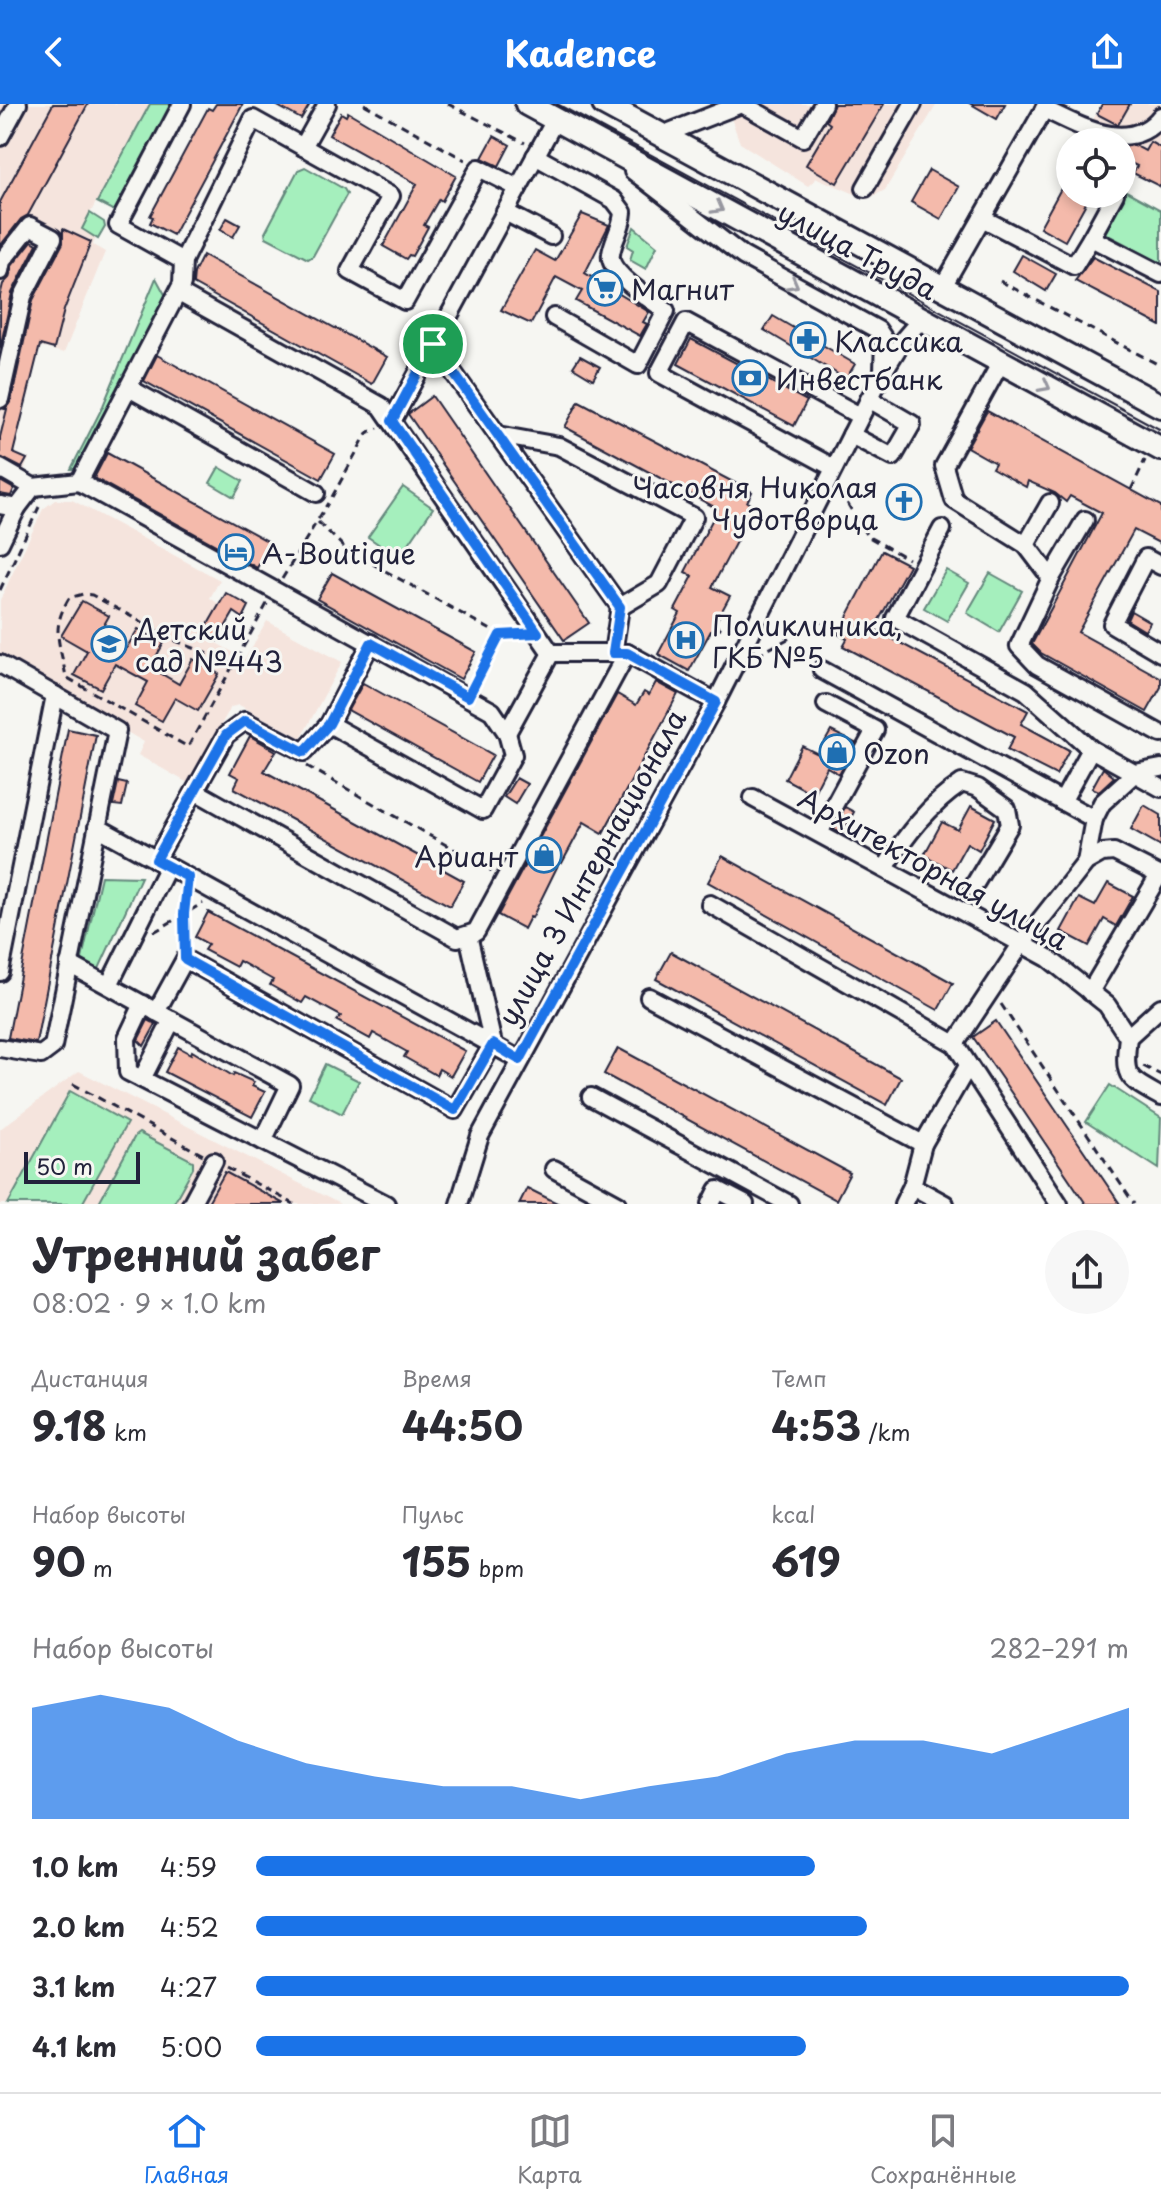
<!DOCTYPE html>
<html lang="ru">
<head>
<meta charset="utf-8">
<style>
	body { margin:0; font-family:"Playpen Sans",sans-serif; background:#f7f7f7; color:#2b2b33; height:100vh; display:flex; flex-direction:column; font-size:30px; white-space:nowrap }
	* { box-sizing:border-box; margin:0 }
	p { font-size:26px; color:#7c7c81 }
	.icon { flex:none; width:44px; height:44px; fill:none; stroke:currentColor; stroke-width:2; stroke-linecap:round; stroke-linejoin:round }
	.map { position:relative; height:1100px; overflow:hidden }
	.details { display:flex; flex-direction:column; background:#fff; flex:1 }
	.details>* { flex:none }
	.tools { position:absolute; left:1056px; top:24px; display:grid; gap:16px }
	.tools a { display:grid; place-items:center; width:80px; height:80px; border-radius:50%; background:#fff; box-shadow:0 4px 12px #0003; font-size:40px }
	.scale { position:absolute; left:24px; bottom:20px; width:116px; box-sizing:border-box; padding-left:8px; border:4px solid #22223b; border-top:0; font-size:22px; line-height:28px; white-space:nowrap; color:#22223b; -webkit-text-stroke:6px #f6f6f2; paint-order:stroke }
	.pin { position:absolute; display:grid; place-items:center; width:68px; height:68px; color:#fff; margin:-34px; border:4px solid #fff; border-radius:50%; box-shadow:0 2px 8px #0007 }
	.round { display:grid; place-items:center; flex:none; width:84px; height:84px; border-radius:42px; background:#f7f7f7 }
	.headline { display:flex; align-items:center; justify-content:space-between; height:136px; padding:0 32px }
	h1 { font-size:44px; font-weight:700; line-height:60px }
	.stats { display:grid; grid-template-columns:repeat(3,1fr); gap:12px; height:136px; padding:8px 32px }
	.stats div { display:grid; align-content:center }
	.stats b { font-size:40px; font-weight:700 }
	.stats small { font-size:22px; font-weight:400 }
	.stats p { font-size:22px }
	.chart { height:224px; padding:16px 32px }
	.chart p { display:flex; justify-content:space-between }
	.chart svg { width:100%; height:144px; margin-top:8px; fill:#1a73e8; opacity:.7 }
	ul { padding:0 32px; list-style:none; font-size:26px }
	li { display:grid; grid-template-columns:128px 96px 1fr; align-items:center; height:60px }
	li i { height:20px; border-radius:10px; background:#1a73e8 }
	header { display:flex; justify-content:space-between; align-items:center; height:104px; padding:0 32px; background:#1a73e8; color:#fff; font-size:36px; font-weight:700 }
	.tab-bar { display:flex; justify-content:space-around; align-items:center; height:112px; border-top:2px solid #e1e1e2; background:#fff; font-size:22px; color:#7c7c81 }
	.tab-bar a { display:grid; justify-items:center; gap:4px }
	.tab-bar .current { color:#1a73e8 }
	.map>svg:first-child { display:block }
	.built { fill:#f5e4dd }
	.green { fill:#a5efbd; stroke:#64887c; stroke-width:2 }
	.building { fill:#f4baab; stroke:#22223b; stroke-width:2 }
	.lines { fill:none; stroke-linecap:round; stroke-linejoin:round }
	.minor-casing { stroke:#22223b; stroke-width:22 }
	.major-casing { stroke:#22223b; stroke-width:28 }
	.path { stroke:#22223b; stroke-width:3; stroke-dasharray:8 6; stroke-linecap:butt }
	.minor { stroke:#f6f6f2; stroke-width:16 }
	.major { stroke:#f6f6f2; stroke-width:22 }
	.tram { stroke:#22223b; stroke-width:2 }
	.oneway { stroke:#9797a0 }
	.route-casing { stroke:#fff; stroke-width:16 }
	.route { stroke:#1a73e8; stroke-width:10 }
	.labels { text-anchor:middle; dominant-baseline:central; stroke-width:6; stroke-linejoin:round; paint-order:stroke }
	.street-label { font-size:28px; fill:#22223b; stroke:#f6f6f2 }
	.poi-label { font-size:28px; fill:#22223b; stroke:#f6f6f2; text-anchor:start }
</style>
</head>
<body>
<header><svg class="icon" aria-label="back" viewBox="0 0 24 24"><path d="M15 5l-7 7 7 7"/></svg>Kadence<svg class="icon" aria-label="share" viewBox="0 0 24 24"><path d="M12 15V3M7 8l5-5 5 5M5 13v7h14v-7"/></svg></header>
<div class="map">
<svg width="1161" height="1100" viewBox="0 0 1161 1100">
	<rect width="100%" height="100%" fill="#f6f6f2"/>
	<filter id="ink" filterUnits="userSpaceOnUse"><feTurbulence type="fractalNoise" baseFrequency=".0125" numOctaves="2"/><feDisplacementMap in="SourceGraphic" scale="16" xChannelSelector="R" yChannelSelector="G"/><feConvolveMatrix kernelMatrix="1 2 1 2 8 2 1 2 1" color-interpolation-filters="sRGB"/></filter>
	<g filter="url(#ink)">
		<g class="built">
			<path d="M0,0H150L82,124L96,133L93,141L105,148L64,249L40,243L14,349L29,355L0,418Z"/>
			<path d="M726,0H937L885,86L867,95L817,74L808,82L740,39Z"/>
			<path d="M1102,0H1161V75L1122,55V38H1087L1082,35Z"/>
			<path d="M55,396H72L220,476L210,494L219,500L202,531L245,555L267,517L342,558L301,634L239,601L231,603L188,679L138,651L144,638L0,554V496L43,405Z"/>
			<path d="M79,967L340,1100H0V1025Z"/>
		</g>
		<g class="green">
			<path d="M150,0H172L114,107L97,98Z"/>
			<path d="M305,63L344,85L347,90L313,152L308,155L266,133L265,129L298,66Z"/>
			<path d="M1126,87L1161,106V159L1104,129Z"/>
			<path d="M90,109L104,118L105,123L98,135L82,125Z"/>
			<path d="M634,123L657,142L646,165L630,156L633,146L627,142Z"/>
			<path d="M156,174L168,196L76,365H71L103,302Z"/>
			<path d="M219,363L243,377L234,393L210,379Z"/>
			<path d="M403,383L433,404L399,454L368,433Z"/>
			<path d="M946,466L969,479L947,517L924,504Z"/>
			<path d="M990,469L1022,487L999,528L967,509Z"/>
			<path d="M101,772L141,773L98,867L81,859Z"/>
			<path d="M325,960L359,977L342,1010L309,993Z"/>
			<path d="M1110,981L1161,1014L1159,1065L1086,1018Z"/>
			<path d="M70,987L127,1019L82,1100H8Z"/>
			<path d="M139,1029L193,1057V1064L173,1100H98L135,1032Z"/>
		</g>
		<g class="building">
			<path d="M53,0H88L28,111L21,115L0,142V98Z"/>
			<path d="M216,0H243L173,131L150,119L153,113L150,112L208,4L212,6Z"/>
			<path d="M274,0H310L301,15Z"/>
			<path d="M834,0H884L837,79L806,61L830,20L826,17Z"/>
			<path d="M971,0H1005L997,15Z"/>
			<path d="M1102,0H1130L1118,21L1097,10Z"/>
			<path d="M348,8L456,72L442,97L439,95L424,121L428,123L412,152L409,151L406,155L383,142L417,80L329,31L341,9L346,12Z"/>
			<path d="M494,32L510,41L499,62L482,54Z"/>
			<path d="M1150,38L1161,44V83L1133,69L1137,62L1122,55V43L1134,41L1145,47Z"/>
			<path d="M929,66L959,83L941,115L911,98Z"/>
			<path d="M1070,68V90H1091L1065,137L1040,123Z"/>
			<path d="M582,110L609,121L585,169L649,208L643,218L647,220L640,232L576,197L582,187L556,173L531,220L501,206L535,146L555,157Z"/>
			<path d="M227,114L240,121L233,133L220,126Z"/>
			<path d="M63,125L91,138L64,206L54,245L40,241L13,349L27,355L22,364L0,353V333L7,305H5L11,297L33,196L63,139Z"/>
			<path d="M32,137L37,140L12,189L0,245V192L3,180L9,174L12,162Z"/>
			<path d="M203,151L387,253L372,280L193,180L194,169Z"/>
			<path d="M1022,151L1056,170L1046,187L1013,167Z"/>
			<path d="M1093,153L1161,188V222L1075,177Z"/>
			<path d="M773,212L855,260L846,275L764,226Z"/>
			<path d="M691,235L807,297L794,322L678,260Z"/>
			<path d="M157,251L335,350L321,375L144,277Z"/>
			<path d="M580,252L600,263L593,275L573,263Z"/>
			<path d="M432,292L589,519L564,536L408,310Z"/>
			<path d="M579,297L752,388L747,398L755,402L712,483L730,492L689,567L658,550L680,509L675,506L693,472L685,468L718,405L565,323Z"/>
			<path d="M987,307L1161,402V440L1134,426L1078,528L1161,574V583L1147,608L1041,549L1032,540L1102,409L1070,392L1066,398L1055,389L1028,377L1026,383L992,364L995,359L967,343Z"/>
			<path d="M107,349L271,439L257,464L94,374Z"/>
			<path d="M0,377L14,385L11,392L0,390Z"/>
			<path d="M901,386L917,395L908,410L892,400Z"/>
			<path d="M882,447L909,461L874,525L1028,607L1021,620L1069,646L1056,671L1007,646L1014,633L843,542L847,535L838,530Z"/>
			<path d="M332,469L476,548L461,575L317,495Z"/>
			<path d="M226,489L249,502L243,514L234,508L217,537L203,529Z"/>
			<path d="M82,497L109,512L97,533L124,548L138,525L164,539L150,563L179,580L193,555L219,570L198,607L175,594L162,617L135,602L148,578L115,560L101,585L74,571L87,547L61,532Z"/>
			<path d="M1131,507L1150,518L1145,527L1127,516Z"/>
			<path d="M656,578L678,590L603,729L584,718L562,759L560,757L532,814L530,813L524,825L498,811L617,590L636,601L644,588L649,591Z"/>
			<path d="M363,579L493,651L478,678L348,606Z"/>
			<path d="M68,625L96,631L36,939L8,934Z"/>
			<path d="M831,627L855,639L839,670L827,663L813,690L785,675L802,642L818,650Z"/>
			<path d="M250,632L276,647L264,667L464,777L450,802L234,684L239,674L230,669Z"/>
			<path d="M1103,664L1114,673L1099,687L1092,684Z"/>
			<path d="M516,674L527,680L515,700L504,693Z"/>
			<path d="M118,678L127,680L122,702L113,701Z"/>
			<path d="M1144,701L1161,711V742L1131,725Z"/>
			<path d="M971,702L995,715L979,746L967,739L952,766L924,751L942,718L958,726Z"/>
			<path d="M845,703L854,708L842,730L834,725Z"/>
			<path d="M722,752L953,879L938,906L708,778Z"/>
			<path d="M1108,779L1133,792L1116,822L1104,815L1089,842L1061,827L1079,794L1095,802Z"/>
			<path d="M208,808L465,947L451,972L439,965L436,971L404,953L407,948L373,929L370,935L337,917L341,912L306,893L302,899L270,881L273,876L239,857L236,863L204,846L208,840L195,833Z"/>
			<path d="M671,848L901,974L887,1001L656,875Z"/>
			<path d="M148,916L156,920L144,942L138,936Z"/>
			<path d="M996,917L1120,1100H1086L1002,975L973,933Z"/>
			<path d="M178,943L191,950L192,947L233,972L234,969L254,978L252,982L265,988L252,1013L165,968Z"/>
			<path d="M618,944L850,1069L836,1096L604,970Z"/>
			<path d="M225,1068L284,1100H207Z"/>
			<path d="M527,1084L559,1100H519Z"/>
		</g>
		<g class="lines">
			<defs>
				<g id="minor">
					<path d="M182,0L118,121L183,157L182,180L79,378L492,607L507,629L513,651L483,706L329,620"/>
					<path d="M742,0L803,34L823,0"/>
					<path d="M1044,5C1080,22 1130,52 1161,12"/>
					<path d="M662,31L741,0"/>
					<path d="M0,33L18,0"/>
					<path d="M303,43L327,0"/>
					<path d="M535,52L614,96L623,108C622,125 613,135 611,150C607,169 652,196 666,207L638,261L554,213"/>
					<path d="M633,67L743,152L878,226L884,235L883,267"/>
					<path d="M865,84L913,0"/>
					<path d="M505,108L551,132"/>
					<path d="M982,114L1074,162L1091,134L1161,170"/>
					<path d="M1091,134L1115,90"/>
					<path d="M183,157L253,15L391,92L350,167L405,197L479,64L518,84"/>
					<path d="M0,167L2,157L30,122L53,134L23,192L0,295"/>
					<path d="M942,184L1047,0"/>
					<path d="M179,189L381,302L551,549"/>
					<path d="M433,240L620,503L613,549"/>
					<path d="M1001,258L944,362L954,396L1026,441L1051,474L1019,542L1037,561L1161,630"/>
					<path d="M129,284L316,389"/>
					<path d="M392,317L555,16"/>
					<path d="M498,331L559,342L694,413L659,480L620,503"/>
					<path d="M851,331L893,353L912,320L869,295"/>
					<path d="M0,364L33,383L79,378"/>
					<path d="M834,364L659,269L686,218L860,312"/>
					<path d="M0,401L17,404"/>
					<path d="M942,425L895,514L1026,587L1091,645L1161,684"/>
					<path d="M0,439L17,404L33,383"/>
					<path d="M1026,441L1050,399"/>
					<path d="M1161,462L1146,454L1112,520L1161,549"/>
					<path d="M1051,474L1085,416"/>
					<path d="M0,560L117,627L53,942L41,951L0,944"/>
					<path d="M822,566L1094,715"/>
					<path d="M507,629L551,549H627L716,598"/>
					<path d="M195,687L457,834L476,828L627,549"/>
					<path d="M753,694L1048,854L1107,901L1128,933C1123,974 1126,973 1161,993"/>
					<path d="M1062,698L1091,645"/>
					<path d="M97,723L520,956"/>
					<path d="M819,729L875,626L826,600"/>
					<path d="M156,756L226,631L245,617L304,648L329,620L371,539"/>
					<path d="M1086,758L1094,715L1102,699L1135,669L1161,664"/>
					<path d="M885,764C906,731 929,701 962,679L978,684L1007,705L1010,721L973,783"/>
					<path d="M710,800L955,940L1059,1100"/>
					<path d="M69,860L290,981L263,1037"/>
					<path d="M0,868L55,591"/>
					<path d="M109,881L168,762"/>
					<path d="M1090,888L1159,771"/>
					<path d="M649,893L923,1040"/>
					<path d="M143,900L127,934L128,968L386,1100"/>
					<path d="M156,908L185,855L455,1006L493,940L468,831"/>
					<path d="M1128,933L1161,903"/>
					<path d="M955,940L1022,839L1086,758L1102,749L1114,748L1161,772"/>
					<path d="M142,975L172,916"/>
					<path d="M591,993L789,1100"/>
					<path d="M554,1065L618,1100"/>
					<path d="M912,1082L945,1100"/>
					<path d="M191,1100L214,1057"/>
					<path d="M459,1100L480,1032L716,598L883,268L903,236L922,214"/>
					<path d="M711,1100L718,1086L745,1100"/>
					<path d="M903,1100L912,1082L923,1040L968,962"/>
				</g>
				<g id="major">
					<path d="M527,0L1161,345"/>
					<path d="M604,0L1161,302"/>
				</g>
			</defs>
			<use href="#minor" class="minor-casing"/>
			<use href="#major" class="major-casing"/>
			<g class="path">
				<path d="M364,0L465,56"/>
				<path d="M448,0L525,39"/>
				<path d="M1000,177L1161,262"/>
				<path d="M1131,386L1145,356"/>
				<path d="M840,387L867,432L908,455"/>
				<path d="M332,393L367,329L378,324"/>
				<path d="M318,418L346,445L500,531L520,530"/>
				<path d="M282,475L328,399"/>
				<path d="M0,486L39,403"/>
				<path d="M714,521L724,526"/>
				<path d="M757,551L821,518"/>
				<path d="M234,560L176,537L92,491L83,490L69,494C50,526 60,538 66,573L188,643L268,498"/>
				<path d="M474,581L500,531"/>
				<path d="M307,662L492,767"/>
				<path d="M154,828L203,799"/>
				<path d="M185,839L187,790"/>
				<path d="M1001,900L1134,1100"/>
				<path d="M1143,962L1161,971"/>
				<path d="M73,980L203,1051"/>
				<path d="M227,1064L294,1100"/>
			</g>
			<use href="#minor" class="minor"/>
			<use href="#major" class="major"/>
			<path class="tram" d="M557,0L1161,326"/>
		</g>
		<defs><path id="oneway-chevron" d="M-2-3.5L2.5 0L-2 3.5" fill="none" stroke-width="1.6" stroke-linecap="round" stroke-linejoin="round" transform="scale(2)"/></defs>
		<g class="oneway">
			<use href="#oneway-chevron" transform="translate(718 104) rotate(29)"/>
			<use href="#oneway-chevron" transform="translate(793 180) rotate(29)"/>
			<use href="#oneway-chevron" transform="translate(1045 282) rotate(28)"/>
		</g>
	</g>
	<g class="lines" filter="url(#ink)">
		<defs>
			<path id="route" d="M433,240L620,503L613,549H627L716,598L520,956L493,940L455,1006L185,855L184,810L188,773L156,756L226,631L245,617L304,648L329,620L371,539L468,593L500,531L538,529L392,317Z"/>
		</defs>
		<use href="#route" class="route-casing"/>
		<use href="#route" class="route"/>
	</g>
	<defs>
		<symbol id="supermarket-ring" viewBox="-11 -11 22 22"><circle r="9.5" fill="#f6f6f2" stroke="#1f6fb2" stroke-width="1.5"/><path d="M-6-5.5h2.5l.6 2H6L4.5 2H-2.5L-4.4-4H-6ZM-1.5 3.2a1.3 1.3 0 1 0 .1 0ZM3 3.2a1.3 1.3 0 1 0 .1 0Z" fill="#1f6fb2"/></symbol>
		<symbol id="pharmacy-ring" viewBox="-11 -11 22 22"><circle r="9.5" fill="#f6f6f2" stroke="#1f6fb2" stroke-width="1.5"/><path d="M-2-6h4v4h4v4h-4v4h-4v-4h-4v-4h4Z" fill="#1f6fb2"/></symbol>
		<symbol id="bank-ring" viewBox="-11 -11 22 22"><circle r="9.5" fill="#f6f6f2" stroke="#1f6fb2" stroke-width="1.5"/><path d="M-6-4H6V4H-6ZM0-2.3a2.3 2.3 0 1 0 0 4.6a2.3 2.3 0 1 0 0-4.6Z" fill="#1f6fb2"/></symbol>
		<symbol id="church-ring" viewBox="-11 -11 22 22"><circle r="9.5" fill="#f6f6f2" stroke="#1f6fb2" stroke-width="1.5"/><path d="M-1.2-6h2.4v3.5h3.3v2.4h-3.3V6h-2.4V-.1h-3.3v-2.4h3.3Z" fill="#1f6fb2"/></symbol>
		<symbol id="hotel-ring" viewBox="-11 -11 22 22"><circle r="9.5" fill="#f6f6f2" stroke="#1f6fb2" stroke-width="1.5"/><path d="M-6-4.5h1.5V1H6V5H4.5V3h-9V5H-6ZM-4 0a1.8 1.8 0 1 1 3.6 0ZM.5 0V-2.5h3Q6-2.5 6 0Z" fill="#1f6fb2"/></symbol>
		<symbol id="hospital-ring" viewBox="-11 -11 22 22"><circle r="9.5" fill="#f6f6f2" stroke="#1f6fb2" stroke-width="1.5"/><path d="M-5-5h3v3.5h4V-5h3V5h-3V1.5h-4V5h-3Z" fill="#1f6fb2"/></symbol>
		<symbol id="school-ring" viewBox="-11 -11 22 22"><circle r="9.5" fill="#f6f6f2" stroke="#1f6fb2" stroke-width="1.5"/><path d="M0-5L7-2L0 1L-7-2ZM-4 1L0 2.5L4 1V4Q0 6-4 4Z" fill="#1f6fb2"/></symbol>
		<symbol id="shop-ring" viewBox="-11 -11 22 22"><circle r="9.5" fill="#f6f6f2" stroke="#1f6fb2" stroke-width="1.5"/><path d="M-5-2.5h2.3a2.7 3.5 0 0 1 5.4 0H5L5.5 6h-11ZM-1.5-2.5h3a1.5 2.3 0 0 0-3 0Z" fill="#1f6fb2"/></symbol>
	</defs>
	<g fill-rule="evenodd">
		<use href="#supermarket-ring" x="585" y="164" width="40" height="40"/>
		<use href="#pharmacy-ring" x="788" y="216" width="40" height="40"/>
		<use href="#bank-ring" x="730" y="254" width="40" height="40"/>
		<use href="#church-ring" x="884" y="378" width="40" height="40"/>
		<use href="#hotel-ring" x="216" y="428" width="40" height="40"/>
		<use href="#hospital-ring" x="666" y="516" width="40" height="40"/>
		<use href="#school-ring" x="89" y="520" width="40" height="40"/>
		<use href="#shop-ring" x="817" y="628" width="40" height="40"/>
		<use href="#shop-ring" x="524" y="731" width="40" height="40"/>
	</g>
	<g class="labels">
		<g class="street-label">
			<text transform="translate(858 146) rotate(28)">улица Труда</text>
			<text transform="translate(591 763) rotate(-61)">улица 3 Интернационала</text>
			<text transform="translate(934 764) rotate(29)">Архитекторная улица</text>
		</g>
		<g class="poi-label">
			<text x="631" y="184">Магнит</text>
			<text x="834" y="236">Классика</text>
			<text x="776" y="274">Инвестбанк</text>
			<text x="878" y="382" text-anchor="end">Часовня Николая<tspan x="878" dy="32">Чудотворца</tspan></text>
			<text x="262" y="448">A-Boutique</text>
			<text x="712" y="520">Поликлиника,<tspan x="712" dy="32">ГКБ №5</tspan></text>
			<text x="135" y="524">Детский<tspan x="135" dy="32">сад №443</tspan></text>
			<text x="863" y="648">Ozon</text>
			<text x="518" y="751" text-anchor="end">Ариант</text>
		</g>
	</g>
</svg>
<div class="tools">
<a><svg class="icon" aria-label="locate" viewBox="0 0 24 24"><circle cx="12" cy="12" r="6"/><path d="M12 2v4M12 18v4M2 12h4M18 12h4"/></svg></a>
</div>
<div class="scale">50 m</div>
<div class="pin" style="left:433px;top:240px;background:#1e9e55"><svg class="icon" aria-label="arrive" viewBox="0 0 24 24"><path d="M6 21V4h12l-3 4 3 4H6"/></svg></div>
</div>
<section class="details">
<div class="headline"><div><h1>Утренний забег</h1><p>08:02 · 9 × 1.0 km</p></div><a class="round"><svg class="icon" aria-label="share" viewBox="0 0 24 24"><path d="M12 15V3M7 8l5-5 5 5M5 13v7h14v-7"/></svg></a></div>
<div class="stats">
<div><p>Дистанция</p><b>9.18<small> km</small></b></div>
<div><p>Время</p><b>44:50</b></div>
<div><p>Темп</p><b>4:53<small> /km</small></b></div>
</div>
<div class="stats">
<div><p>Набор высоты</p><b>90<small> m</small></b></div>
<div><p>Пульс</p><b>155<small> bpm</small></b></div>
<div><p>kcal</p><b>619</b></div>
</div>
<div class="chart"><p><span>Набор высоты</span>282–291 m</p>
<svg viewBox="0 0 160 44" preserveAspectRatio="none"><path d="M0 44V10L10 6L20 10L30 20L40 27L50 31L60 34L70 34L80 38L90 34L100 31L110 24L120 20L130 20L140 24L150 17L160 10V44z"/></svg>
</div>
<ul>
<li><b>1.0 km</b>4:59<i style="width:64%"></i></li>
<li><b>2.0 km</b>4:52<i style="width:70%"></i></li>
<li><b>3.1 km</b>4:27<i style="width:100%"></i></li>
<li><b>4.1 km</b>5:00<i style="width:63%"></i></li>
</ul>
</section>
<nav class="tab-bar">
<a class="current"><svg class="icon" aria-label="home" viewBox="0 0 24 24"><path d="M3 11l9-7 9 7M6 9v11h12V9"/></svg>Главная</a>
<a><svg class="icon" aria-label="map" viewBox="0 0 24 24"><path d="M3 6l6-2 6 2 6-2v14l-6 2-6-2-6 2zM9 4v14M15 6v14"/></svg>Карта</a>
<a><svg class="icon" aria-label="saved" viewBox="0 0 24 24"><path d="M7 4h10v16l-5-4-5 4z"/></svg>Сохранённые</a>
</nav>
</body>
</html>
